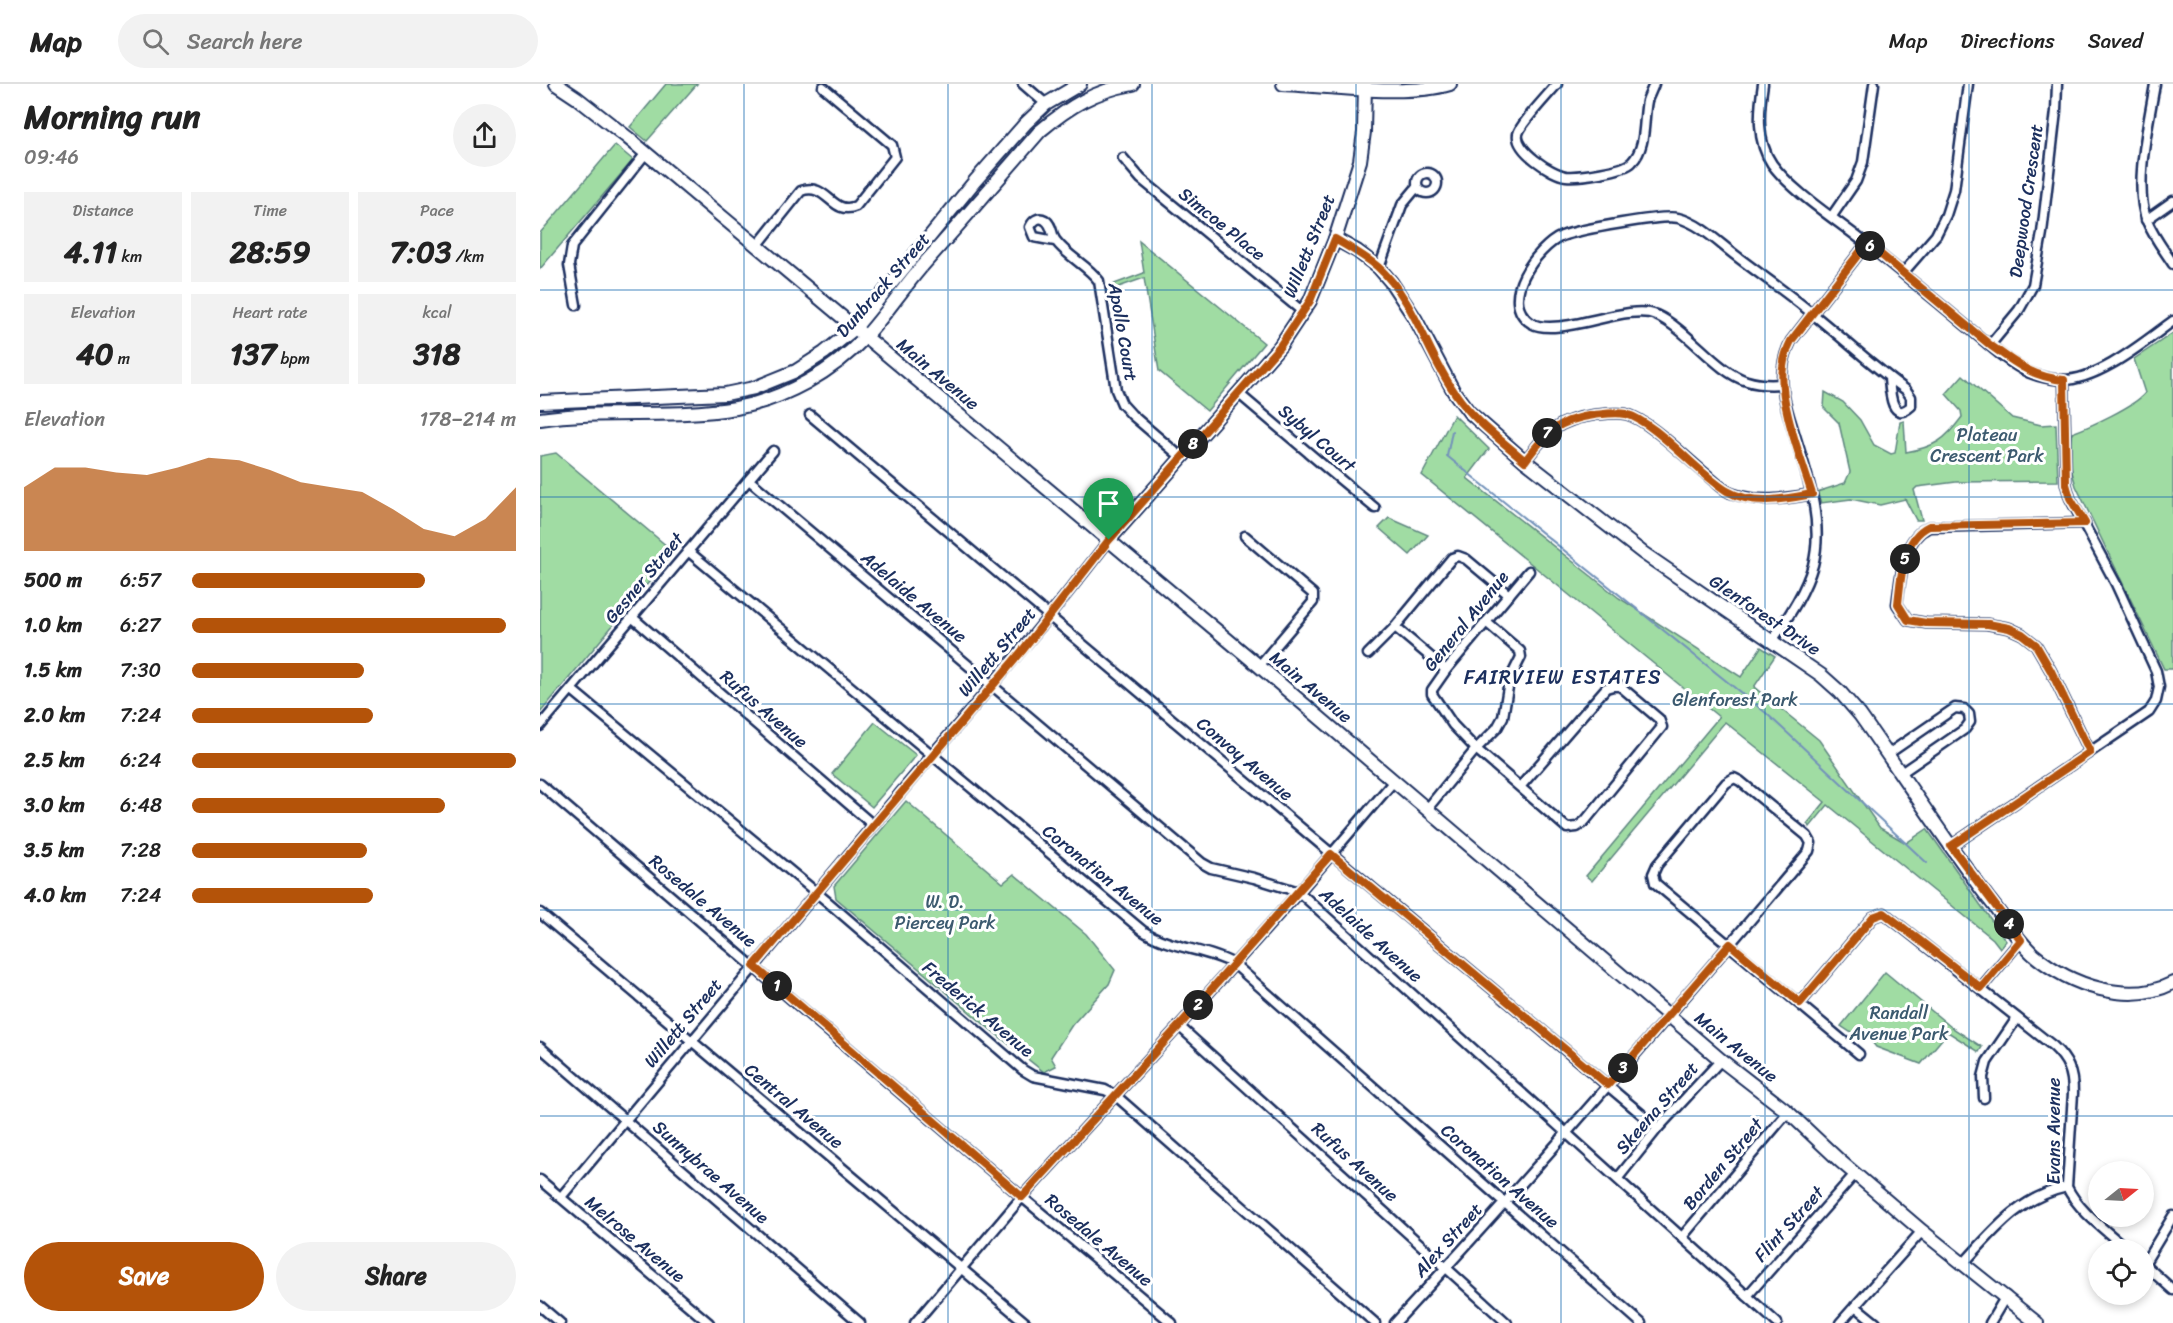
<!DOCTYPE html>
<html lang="en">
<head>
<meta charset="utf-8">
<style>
	body { margin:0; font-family:Sriracha,sans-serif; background:#f2f2f2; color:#222; height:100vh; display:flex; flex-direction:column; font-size:22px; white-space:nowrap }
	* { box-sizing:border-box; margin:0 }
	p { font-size:20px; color:#767676 }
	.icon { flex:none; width:33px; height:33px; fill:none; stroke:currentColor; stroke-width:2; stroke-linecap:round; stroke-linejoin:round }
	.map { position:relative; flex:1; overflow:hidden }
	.drawer { display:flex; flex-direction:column; background:#fff; width:540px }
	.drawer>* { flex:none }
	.needle { width:39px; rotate:72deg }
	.buttons { position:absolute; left:1548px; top:1077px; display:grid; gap:12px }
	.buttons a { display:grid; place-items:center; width:66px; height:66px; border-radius:50%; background:#fff; box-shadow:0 3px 9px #0003; font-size:30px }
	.pin { position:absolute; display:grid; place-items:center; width:51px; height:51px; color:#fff; margin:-62px -26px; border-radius:50% 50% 50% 0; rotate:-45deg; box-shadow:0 0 6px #0007 }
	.pin .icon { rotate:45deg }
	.km { position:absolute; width:30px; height:30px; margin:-15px; border-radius:50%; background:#222; color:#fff; font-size:16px; line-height:30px; text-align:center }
	.round { display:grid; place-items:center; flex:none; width:63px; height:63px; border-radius:32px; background:#f2f2f2 }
	.headline { display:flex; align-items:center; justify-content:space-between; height:102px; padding:0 24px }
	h1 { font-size:33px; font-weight:700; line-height:45px }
	.metrics { display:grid; grid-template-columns:repeat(3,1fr); gap:9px; height:102px; padding:6px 24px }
	.metrics div { display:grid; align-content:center; border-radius:0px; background:#f2f2f2; text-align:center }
	.metrics b { font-size:30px; font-weight:700 }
	.metrics small { font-size:16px; font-weight:400 }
	.metrics p { font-size:16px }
	.chart { height:168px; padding:12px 24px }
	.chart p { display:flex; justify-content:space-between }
	.chart svg { width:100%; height:108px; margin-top:6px; fill:#b45309; opacity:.7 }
	.primary-button { display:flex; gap:12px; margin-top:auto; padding:12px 24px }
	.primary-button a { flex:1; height:69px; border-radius:36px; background:#b45309; color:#fff; font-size:24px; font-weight:700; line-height:69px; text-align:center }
	.primary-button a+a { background:#f2f2f2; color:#222 }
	ul { padding:0 24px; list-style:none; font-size:20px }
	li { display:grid; grid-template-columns:96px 72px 1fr; align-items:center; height:45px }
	li i { height:15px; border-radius:8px; background:#b45309 }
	header { display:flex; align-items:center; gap:36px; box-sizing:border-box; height:84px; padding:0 30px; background:#fff; border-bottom:2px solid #e0e0e0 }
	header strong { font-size:28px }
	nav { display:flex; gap:33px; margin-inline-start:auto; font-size:21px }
	.search { width:420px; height:54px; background:#f2f2f2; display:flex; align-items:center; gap:15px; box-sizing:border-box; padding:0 21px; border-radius:33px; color:#767676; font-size:22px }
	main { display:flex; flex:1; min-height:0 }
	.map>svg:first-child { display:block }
	.green { fill:#a0dca3; stroke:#5e8680; stroke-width:1.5 }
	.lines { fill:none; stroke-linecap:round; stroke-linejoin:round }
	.stream { stroke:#7392ba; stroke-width:2 }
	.street-casing { stroke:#1b2f5e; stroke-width:13 }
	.secondary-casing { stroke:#1b2f5e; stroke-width:16 }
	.street { stroke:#fff; stroke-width:8 }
	.secondary { stroke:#fff; stroke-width:12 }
	.route-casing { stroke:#fff; stroke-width:12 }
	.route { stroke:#b45309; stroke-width:8 }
	.grid { fill:none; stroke:#1f6fb2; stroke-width:1.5; stroke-opacity:0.55 }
	.labels { text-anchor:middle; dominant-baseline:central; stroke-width:6; stroke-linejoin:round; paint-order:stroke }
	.street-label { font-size:18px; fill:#1b2f5e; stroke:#fff }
	.park-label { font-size:18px; fill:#3c5a6f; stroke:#fff }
	.neighbourhood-label { font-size:20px; letter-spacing:1.5px; fill:#1b2f5e; stroke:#fff }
</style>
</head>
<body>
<header>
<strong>Map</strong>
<div class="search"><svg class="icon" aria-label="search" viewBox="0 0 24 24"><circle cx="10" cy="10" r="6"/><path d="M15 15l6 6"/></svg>Search here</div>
<nav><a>Map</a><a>Directions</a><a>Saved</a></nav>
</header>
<main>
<section class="drawer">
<div class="headline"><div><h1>Morning run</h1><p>09:46</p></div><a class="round"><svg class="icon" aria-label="share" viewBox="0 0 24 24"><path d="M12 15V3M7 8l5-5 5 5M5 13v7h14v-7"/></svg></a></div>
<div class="metrics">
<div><p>Distance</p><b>4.11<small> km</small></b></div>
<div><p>Time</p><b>28:59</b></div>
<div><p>Pace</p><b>7:03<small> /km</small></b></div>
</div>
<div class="metrics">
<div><p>Elevation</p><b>40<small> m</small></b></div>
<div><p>Heart rate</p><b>137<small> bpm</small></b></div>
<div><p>kcal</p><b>318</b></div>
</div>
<div class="chart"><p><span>Elevation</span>178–214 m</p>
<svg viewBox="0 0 160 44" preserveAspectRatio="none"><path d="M0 44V18L10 10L20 10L30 12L40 13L50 10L60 6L70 7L80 11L90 16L100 18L110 20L120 27L130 35L140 38L150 31L160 18V44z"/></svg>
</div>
<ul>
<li><b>500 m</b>6:57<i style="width:72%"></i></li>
<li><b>1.0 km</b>6:27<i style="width:97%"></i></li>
<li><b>1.5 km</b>7:30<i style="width:53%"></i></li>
<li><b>2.0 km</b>7:24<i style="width:56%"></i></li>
<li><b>2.5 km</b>6:24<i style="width:100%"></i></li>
<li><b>3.0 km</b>6:48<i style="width:78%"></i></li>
<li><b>3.5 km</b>7:28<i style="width:54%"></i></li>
<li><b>4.0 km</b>7:24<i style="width:56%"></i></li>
</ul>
<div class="primary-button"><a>Save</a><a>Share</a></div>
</section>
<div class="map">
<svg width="1633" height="1239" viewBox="0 0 1633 1239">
	<rect width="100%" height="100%" fill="#fff"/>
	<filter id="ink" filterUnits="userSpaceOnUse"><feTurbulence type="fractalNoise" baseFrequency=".0167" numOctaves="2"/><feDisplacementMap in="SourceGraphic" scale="12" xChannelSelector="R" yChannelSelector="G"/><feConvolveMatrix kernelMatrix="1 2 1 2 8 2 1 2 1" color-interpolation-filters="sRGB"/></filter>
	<g filter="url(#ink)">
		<g class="green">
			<path d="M126,0H157L107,57L90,43Z"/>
			<path d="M75,61L93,76L0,185V149Z"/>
			<path d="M599,157L724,259L667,327L619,287L604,194L570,206L569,202L604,189Z"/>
			<path d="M1633,249V585H1624L1536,402L1532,388L1529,364L1532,349C1549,343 1595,322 1605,309L1594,275Z"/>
			<path d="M1423,291L1472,334L1501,341L1516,340L1518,397L1416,398L1377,403L1374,406L1382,436H1376L1365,415L1340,421L1311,415L1281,419L1277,408L1305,399L1310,388L1299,339L1284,324L1285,308L1303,318L1320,336L1334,361L1351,370L1355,369L1360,338L1364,337L1366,368C1395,363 1405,356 1422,333L1421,327L1406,310Z"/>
			<path d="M914,331L949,365L927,394L1079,514L1201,593L1221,563L1235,572L1214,603L1279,656L1340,744L1366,759L1387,745L1466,857L1460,864L1453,855L1288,721L1270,743L1267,740L1285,718L1185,638L1052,797L1046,792L1179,633L882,391Z"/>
			<path d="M16,369L134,468L0,629V372Z"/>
			<path d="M849,434L888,451L870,471L839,444Z"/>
			<path d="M335,638L376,671L332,723L292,690Z"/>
			<path d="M366,717L463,799L474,790L546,850L575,886L569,900L532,941L511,973L516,982L504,988L446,942L296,814L294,802Z"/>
			<path d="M1345,888L1411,943L1442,963L1439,968L1408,948L1381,980L1336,963L1328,953L1310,948L1301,942Z"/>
		</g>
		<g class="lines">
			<path class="stream" d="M912,347L907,372L1226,629L1387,779"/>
			<defs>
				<g id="street">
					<path d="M483,0L506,20"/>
					<path d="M1017,0C1009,10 980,40 978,50C975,66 1011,90 1026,92C1039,93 1084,87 1092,78C1107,63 1103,36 1107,17C1109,11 1112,6 1114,0"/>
					<path d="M1223,0C1219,26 1216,57 1232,80C1253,109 1300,138 1329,162C1361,188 1393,214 1424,240C1445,257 1466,278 1490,289C1500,293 1511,295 1521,296C1558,297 1604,258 1633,237"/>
					<path d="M1615,0C1609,38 1593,102 1607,137C1613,152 1624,166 1633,180"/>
					<path d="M583,74L601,95L763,228"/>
					<circle cx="887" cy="99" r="10"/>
					<path d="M1292,132L1316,97L1323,78L1334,0"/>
					<path d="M1606,136L1633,117"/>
					<path d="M515,157L494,153L490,143C493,137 498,132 505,136C513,141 511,151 516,157C528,173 547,181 559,197L576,306L582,320L592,331L641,373"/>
					<path d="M217,162L261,107C287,97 292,133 316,122L355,73L352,61L283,3"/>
					<path d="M839,184L862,121L877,103"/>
					<path d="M1363,189L1396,151L1406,131L1414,106L1428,0"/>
					<path d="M36,221L29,181L32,162L106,69"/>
					<path d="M1450,261L1479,226L1493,201L1502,149L1516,27L1517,0"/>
					<path d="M1242,300C1230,301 1219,301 1207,297C1176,288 1149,246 1116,231C1088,218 1018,255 991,239C957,217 997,163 1022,152C1037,146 1125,130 1138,134C1159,139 1178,158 1195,171C1221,191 1249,210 1274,231C1305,256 1334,283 1366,306L1371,313V322C1351,340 1350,306 1349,294"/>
					<path d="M698,309L789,386L835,424"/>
					<path d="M270,331L1118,1044"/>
					<path d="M985,377C1006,349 1017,336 1054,331C1064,330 1075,328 1086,330C1109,336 1146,374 1166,390C1173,396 1182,405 1191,409C1219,419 1244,415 1272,410"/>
					<path d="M209,396L662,779L671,784L714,794L759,808L1237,1239"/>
					<path d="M1545,439L1389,443C1362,455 1361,493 1357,520L1368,536L1386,539L1447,540L1469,544L1482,550L1496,561L1511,587L1550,668"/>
					<path d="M705,452L773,510V518L719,582"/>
					<path d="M148,467L603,847C631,865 665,864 694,880L1101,1239"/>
					<path d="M93,534L333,741"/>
					<path d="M855,543L906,586"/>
					<path d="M1232,557C1248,533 1265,509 1273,481C1285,435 1265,385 1252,342C1246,323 1240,303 1243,283C1244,274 1247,265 1251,257L1327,159"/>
					<path d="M828,570L855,543L912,474L918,472L926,475L969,511"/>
					<path d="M32,606L289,819L483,986L493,992L565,1006L575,1011L835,1239"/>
					<path d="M0,642L233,367"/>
					<path d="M1348,670L1415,624L1424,625L1429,630L1430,638L1425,645L1361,689"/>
					<path d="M0,700L482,1113L632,1239"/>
					<path d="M980,703L1066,604L1073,602H1080L1119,635L1122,643L1045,737L1037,743L1027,744L936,665L913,641L892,610V606L906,586L989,487"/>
					<path d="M887,725L936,665L957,644L963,633L969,597L981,573L980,567L946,538"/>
					<path d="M1411,762L1609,628L1616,617L1619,603L1616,587L1576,500L1530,414L1526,400L1524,296"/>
					<path d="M0,829L486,1239"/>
					<path d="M1441,904L1481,856"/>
					<path d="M1260,919L1333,833L1344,829L1513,962C1528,976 1533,988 1533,1009L1527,1103C1539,1128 1567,1147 1588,1166"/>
					<path d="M639,942L967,1239"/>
					<path d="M0,963L320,1239"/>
					<path d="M1444,1014L1443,993L1447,978L1477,934"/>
					<path d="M1078,1094L1118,1044L1181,976"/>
					<path d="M0,1096L169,1239"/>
					<path d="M21,1113L392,671C453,601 512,530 569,456"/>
					<path d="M1142,1153L1248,1028"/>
					<path d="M1423,1180C1454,1146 1480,1113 1527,1103"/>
					<path d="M1604,1180L1633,1132"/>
					<path d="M1604,1180L1633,1206"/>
					<path d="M1207,1212L1315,1090"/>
					<path d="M0,1222L20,1239"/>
					<path d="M1315,1222L1336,1239"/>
					<path d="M375,1239L482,1113L639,942L759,808L854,697"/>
					<path d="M855,1239C997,1086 1134,927 1269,767L1271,759L1267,752L1200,697L1194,694L1186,699L1117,781L1113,790L1115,799L1319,970"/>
					<path d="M1300,1239L1382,1147"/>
					<path d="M1450,1239L1466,1212"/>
				</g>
				<g id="secondary">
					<path d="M16,0L37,14L88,54L259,197L719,582L1181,976L1248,1028L1300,1077L1382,1147L1497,1239"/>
					<path d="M743,0C789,2 867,13 910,0"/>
					<path d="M795,155L817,167L839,184L851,198L876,236L914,308L929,328L985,377L1103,469L1281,591L1300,608L1320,631C1363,692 1404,755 1448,814C1463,832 1476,855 1494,871C1530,901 1588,922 1633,899"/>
					<path d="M0,318L185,310L214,304L256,287L284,269L315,244L435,97L485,40L506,20L540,0"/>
					<path d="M0,335C64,325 131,335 196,324C244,315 293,288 326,252C346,230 363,204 383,181C422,137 461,92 500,47C530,22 554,7 593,0"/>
					<path d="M569,456L740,262L770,217L795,155L820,77L824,48L825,0"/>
				</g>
			</defs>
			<use href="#street" class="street-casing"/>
			<use href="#secondary" class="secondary-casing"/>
			<use href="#street" class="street"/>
			<use href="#secondary" class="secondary"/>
		</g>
	</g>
	<g class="lines" filter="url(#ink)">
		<defs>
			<path id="route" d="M795,155C810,164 825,172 838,183C875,216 887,270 915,309C933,336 961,356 985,377C1006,349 1017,336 1054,331C1064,330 1075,328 1086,330C1117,339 1157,389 1187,407C1213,422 1245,415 1272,410C1262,377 1238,317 1243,283C1244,274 1247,265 1251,257L1327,159L1450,261C1475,279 1492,293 1524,296L1526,400L1530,414L1545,439L1389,442C1362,455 1361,493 1358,520L1368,536L1386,539L1448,540L1469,544L1482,550L1496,561L1511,587L1550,668L1411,762L1481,856L1441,904L1344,829L1333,833L1260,919L1190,860L1068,1001L791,770L639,942L482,1113L214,882L482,567L569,456L740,262L770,217Z"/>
		</defs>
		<use href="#route" class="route-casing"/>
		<use href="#route" class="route"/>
	</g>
	<path class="grid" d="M204,0V1239M408,0V1239M612,0V1239M816,0V1239M1021,0V1239M1225,0V1239M1429,0V1239M0,206H1633M0,413H1633M0,620H1633M0,826H1633M0,1032H1633"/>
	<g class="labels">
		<g class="street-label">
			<text transform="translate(1486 117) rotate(-82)">Deepwood Crescent</text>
			<text transform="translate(682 140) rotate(39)">Simcoe Place</text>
			<text transform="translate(769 162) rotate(-68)">Willett Street</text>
			<text transform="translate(343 201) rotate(-49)">Dunbrack Street</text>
			<text transform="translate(583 248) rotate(80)">Apollo Court</text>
			<text transform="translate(398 290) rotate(40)">Main Avenue</text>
			<text transform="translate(777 354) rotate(40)">Sybyl Court</text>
			<text transform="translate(104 494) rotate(-50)">Gesner Street</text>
			<text transform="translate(374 513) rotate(40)">Adelaide Avenue</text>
			<text transform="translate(1225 531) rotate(34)">Glenforest Drive</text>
			<text transform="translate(926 537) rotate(-51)">General Avenue</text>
			<text transform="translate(457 568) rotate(-50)">Willett Street</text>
			<text transform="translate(771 603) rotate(40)">Main Avenue</text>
			<text transform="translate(224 625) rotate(41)">Rufus Avenue</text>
			<text transform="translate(705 675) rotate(40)">Convoy Avenue</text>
			<text transform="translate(563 791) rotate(39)">Coronation Avenue</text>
			<text transform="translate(163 817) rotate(40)">Rosedale Avenue</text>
			<text transform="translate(831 851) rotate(42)">Adelaide Avenue</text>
			<text transform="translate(438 925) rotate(40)">Frederick Avenue</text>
			<text transform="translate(143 939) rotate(-50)">Willett Street</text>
			<text transform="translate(1196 963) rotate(39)">Main Avenue</text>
			<text transform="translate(254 1022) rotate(40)">Central Avenue</text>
			<text transform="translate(1117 1024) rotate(-49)">Skeena Street</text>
			<text transform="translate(1514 1047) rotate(-90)">Evans Avenue</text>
			<text transform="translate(815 1078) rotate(42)">Rufus Avenue</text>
			<text transform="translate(1183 1080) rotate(-50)">Borden Street</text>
			<text transform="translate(171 1088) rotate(41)">Sunnybrae Avenue</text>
			<text transform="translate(960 1092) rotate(41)">Coronation Avenue</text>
			<text transform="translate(1249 1140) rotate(-48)">Flint Street</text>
			<text transform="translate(95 1155) rotate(40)">Melrose Avenue</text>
			<text transform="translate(559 1156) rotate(40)">Rosedale Avenue</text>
			<text transform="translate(908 1156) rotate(-48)">Alex Street</text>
		</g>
		<g class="park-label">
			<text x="1447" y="351">Plateau<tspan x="1447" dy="21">Crescent Park</tspan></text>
			<text x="1195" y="616">Glenforest Park</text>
			<text x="405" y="818">W. D.<tspan x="405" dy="21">Piercey Park</tspan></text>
			<text x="1359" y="929">Randall<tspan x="1359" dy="21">Avenue Park</tspan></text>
		</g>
		<g class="neighbourhood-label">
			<text x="1023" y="593">FAIRVIEW ESTATES</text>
		</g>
	</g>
</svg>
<div class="buttons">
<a><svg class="needle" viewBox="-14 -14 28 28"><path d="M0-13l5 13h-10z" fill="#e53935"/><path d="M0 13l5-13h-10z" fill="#767676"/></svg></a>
<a><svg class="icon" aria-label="locate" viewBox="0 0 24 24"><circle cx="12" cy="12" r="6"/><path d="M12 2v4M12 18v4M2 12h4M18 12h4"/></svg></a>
</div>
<div class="pin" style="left:569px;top:456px;background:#1e9e55"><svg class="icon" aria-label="arrive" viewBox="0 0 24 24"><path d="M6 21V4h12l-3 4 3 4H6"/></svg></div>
<b class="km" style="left:237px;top:902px">1</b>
<b class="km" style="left:658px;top:921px">2</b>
<b class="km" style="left:1083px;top:984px">3</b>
<b class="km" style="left:1469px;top:840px">4</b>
<b class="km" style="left:1365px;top:475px">5</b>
<b class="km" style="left:1330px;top:162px">6</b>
<b class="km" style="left:1007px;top:349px">7</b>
<b class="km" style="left:653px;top:360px">8</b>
</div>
</main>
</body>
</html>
